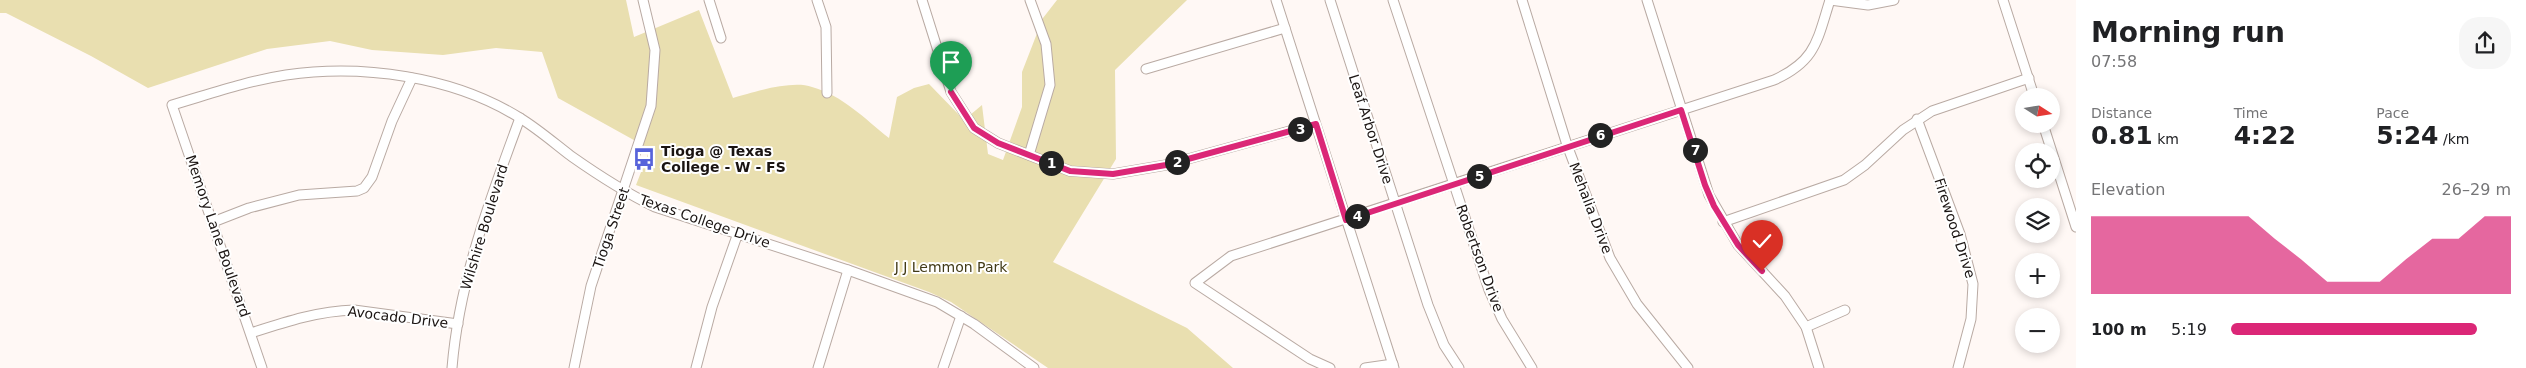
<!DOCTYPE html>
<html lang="en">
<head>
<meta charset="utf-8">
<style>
	body { margin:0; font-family:"DejaVu Sans",sans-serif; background:#f6f6f6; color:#202124; height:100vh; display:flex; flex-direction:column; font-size:19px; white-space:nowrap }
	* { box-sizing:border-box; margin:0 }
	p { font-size:16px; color:#757577 }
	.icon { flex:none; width:28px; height:28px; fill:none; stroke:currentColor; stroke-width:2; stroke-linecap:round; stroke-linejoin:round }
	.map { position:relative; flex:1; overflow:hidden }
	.drawer { display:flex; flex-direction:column; background:#fff; width:450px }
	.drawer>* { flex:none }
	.needle { width:32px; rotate:102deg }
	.fabs { position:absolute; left:2015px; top:88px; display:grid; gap:10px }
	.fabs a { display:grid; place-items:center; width:45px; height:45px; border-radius:50%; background:#fff; box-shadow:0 2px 8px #0003; font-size:25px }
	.pin { position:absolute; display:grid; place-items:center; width:42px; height:42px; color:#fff; margin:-51px -21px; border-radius:50% 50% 50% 0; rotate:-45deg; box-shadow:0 0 5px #0007 }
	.pin .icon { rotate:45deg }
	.km { position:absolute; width:25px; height:25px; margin:-12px; border-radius:50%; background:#222; color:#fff; font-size:14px; line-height:25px; text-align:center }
	.round { display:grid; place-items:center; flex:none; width:52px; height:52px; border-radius:20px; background:#f6f6f6 }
	.overview { display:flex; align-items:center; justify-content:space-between; height:85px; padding:0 15px }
	h1 { font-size:28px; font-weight:700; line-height:38px }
	.stats { display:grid; grid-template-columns:repeat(3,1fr); gap:8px; height:85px; padding:5px 15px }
	.stats div { display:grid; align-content:center }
	.stats b { font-size:25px; font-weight:700 }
	.stats small { font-size:14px; font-weight:400 }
	.stats p { font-size:14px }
	.chart { height:140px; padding:10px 15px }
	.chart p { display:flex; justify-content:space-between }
	.chart svg { width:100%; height:90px; margin-top:5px; fill:#db2777; opacity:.7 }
	ul { padding:0 15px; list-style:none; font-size:16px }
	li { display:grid; grid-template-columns:80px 60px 1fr; align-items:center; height:38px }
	li i { height:12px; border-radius:6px; background:#db2777 }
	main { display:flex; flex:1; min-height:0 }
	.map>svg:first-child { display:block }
	.green { fill:#e9dfb0 }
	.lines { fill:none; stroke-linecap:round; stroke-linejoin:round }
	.minor-casing { stroke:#b9aaa3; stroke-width:11 }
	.minor { stroke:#fff; stroke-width:9 }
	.route-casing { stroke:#fff; stroke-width:10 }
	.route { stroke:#db2777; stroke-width:6 }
	.labels { text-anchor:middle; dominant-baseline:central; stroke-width:4; stroke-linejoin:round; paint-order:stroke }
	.street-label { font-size:14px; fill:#1a1412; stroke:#fff }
	.poi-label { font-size:14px; font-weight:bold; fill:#1a1412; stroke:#fff; text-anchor:start }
	.park-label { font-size:14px; fill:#413a17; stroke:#fff }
</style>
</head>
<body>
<main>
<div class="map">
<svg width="2076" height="368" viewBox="0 0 2076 368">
	<rect width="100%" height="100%" fill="#fff8f5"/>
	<path class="green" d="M0,0H626L634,37L699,10L733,98C753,92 792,80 812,87C842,95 865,119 889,138L897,97L914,88L929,84L964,120L982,105L988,154L1003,160L1022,107V72L1043,18L1057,0H1187L1115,70L1116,159L1053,262L1187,328L1233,368H1048L951,302L929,292L636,185L650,149L558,98L542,52L496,48L443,55L372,50L330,41L267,49L148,88L91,56L6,13H0Z"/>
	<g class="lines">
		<defs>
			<g id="minor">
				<path d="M709,0L721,38"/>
				<path d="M817,0L826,27L827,93"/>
				<path d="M922,0L951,92L974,128L998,143L1070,171L1113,174L1166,165L1315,124"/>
				<path d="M1276,0L1394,368"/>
				<path d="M1330,0L1428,305L1444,345L1459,368"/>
				<path d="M1393,0L1489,290L1502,319L1532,368"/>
				<path d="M1522,0L1567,145L1610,258L1637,304L1688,368"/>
				<path d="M1647,0L1709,195L1738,245L1785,296L1806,327L1819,368"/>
				<path d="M1830,0L1868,5L1894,0"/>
				<path d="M2003,0L2034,96"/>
				<path d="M1146,69L1285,28"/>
				<path d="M1917,119L1960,234L1973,284L1971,319L1958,368"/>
				<path d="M2043,124L2076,227"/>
				<path d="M1029,155L1050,85L1046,44L1030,0"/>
				<path d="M213,222L249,208L299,195L357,191L364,188L372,177L392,121L412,78"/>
				<path d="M1723,222L1844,180L1865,165L1903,130L1932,111L2029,78"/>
				<path d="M1806,327L1845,310"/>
				<path d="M251,333C285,322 318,311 354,310L458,324"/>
				<path d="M262,368L172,105C210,94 247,81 286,75C362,64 453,76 520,118C538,129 554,143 571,156C598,175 626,193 655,207L848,270L937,302L974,324L1034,368"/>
				<path d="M452,368C459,281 490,199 520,118"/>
				<path d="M574,368L591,286L651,106L655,50L643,0"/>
				<path d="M696,368L712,307L738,233"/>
				<path d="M818,368L848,270"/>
				<path d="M943,368L961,316"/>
				<path d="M1330,368L1310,359L1195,283L1231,256L1774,80C1816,61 1817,41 1830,0"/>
				<path d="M1365,368L1393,364"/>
			</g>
		</defs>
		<use href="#minor" class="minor-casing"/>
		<use href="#minor" class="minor"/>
	</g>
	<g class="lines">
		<defs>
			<path id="route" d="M951,92L974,128L998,143L1070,171L1113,174L1166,165L1316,124L1346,220L1681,110L1705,185L1714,206L1738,245L1762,271"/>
		</defs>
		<use href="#route" class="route-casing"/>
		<use href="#route" class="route"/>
	</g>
	<defs>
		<symbol id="bus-bare" viewBox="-9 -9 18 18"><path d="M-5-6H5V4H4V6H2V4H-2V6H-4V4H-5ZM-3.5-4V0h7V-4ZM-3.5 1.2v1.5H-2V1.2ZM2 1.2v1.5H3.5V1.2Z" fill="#5763da" stroke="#fff" stroke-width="2.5" paint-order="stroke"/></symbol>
	</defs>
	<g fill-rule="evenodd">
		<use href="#bus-bare" x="628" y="143" width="32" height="32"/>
	</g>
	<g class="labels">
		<g class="street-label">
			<text transform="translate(1371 129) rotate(72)">Leaf Arbor Drive</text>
			<text transform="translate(1591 208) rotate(69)">Mehalia Drive</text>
			<text transform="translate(705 221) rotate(19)">Texas College Drive</text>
			<text transform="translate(484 227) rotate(-73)">Wilshire Boulevard</text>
			<text transform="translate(611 228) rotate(-71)">Tioga Street</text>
			<text transform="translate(1955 228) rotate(72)">Firewood Drive</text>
			<text transform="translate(218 236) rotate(71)">Memory Lane Boulevard</text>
			<text transform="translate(1480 258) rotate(70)">Robertson Drive</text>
			<text transform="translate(398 317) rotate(7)">Avocado Drive</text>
		</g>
		<g class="poi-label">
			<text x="661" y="151">Tioga @ Texas<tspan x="661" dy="16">College - W - FS</tspan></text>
		</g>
		<g class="park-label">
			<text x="951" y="267">J J Lemmon Park</text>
		</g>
	</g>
</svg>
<div class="fabs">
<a><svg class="needle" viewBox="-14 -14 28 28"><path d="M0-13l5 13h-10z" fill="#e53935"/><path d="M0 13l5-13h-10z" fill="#757577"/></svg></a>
<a><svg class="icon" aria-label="locate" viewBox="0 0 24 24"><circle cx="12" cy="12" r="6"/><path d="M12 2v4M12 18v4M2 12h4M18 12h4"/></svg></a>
<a><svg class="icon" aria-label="layers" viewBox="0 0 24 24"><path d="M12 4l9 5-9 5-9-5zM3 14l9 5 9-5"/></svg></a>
<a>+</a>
<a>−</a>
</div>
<div class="pin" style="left:951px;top:92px;background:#1e9e55"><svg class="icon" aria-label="arrive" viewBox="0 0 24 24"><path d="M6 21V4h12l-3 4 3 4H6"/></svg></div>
<div class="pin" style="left:1762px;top:271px;background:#d93025"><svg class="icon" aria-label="check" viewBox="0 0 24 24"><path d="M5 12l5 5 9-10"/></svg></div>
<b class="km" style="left:1051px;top:163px">1</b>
<b class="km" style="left:1177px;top:162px">2</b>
<b class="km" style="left:1300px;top:129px">3</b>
<b class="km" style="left:1357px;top:216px">4</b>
<b class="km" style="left:1479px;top:176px">5</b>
<b class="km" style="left:1600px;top:135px">6</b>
<b class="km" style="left:1695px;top:150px">7</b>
</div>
<section class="drawer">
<div class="overview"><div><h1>Morning run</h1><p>07:58</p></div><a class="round"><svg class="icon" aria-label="share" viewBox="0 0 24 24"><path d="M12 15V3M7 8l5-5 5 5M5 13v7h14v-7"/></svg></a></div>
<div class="stats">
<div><p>Distance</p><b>0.81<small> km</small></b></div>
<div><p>Time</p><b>4:22</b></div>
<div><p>Pace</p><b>5:24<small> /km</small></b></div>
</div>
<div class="chart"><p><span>Elevation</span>26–29 m</p>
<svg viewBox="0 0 160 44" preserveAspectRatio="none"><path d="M0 44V6L10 6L20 6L30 6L40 6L50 6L60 6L70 17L80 27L90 38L100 38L110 38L120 27L130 17L140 17L150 6L160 6V44z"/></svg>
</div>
<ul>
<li><b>100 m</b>5:19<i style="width:88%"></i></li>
</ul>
</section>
</main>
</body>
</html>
